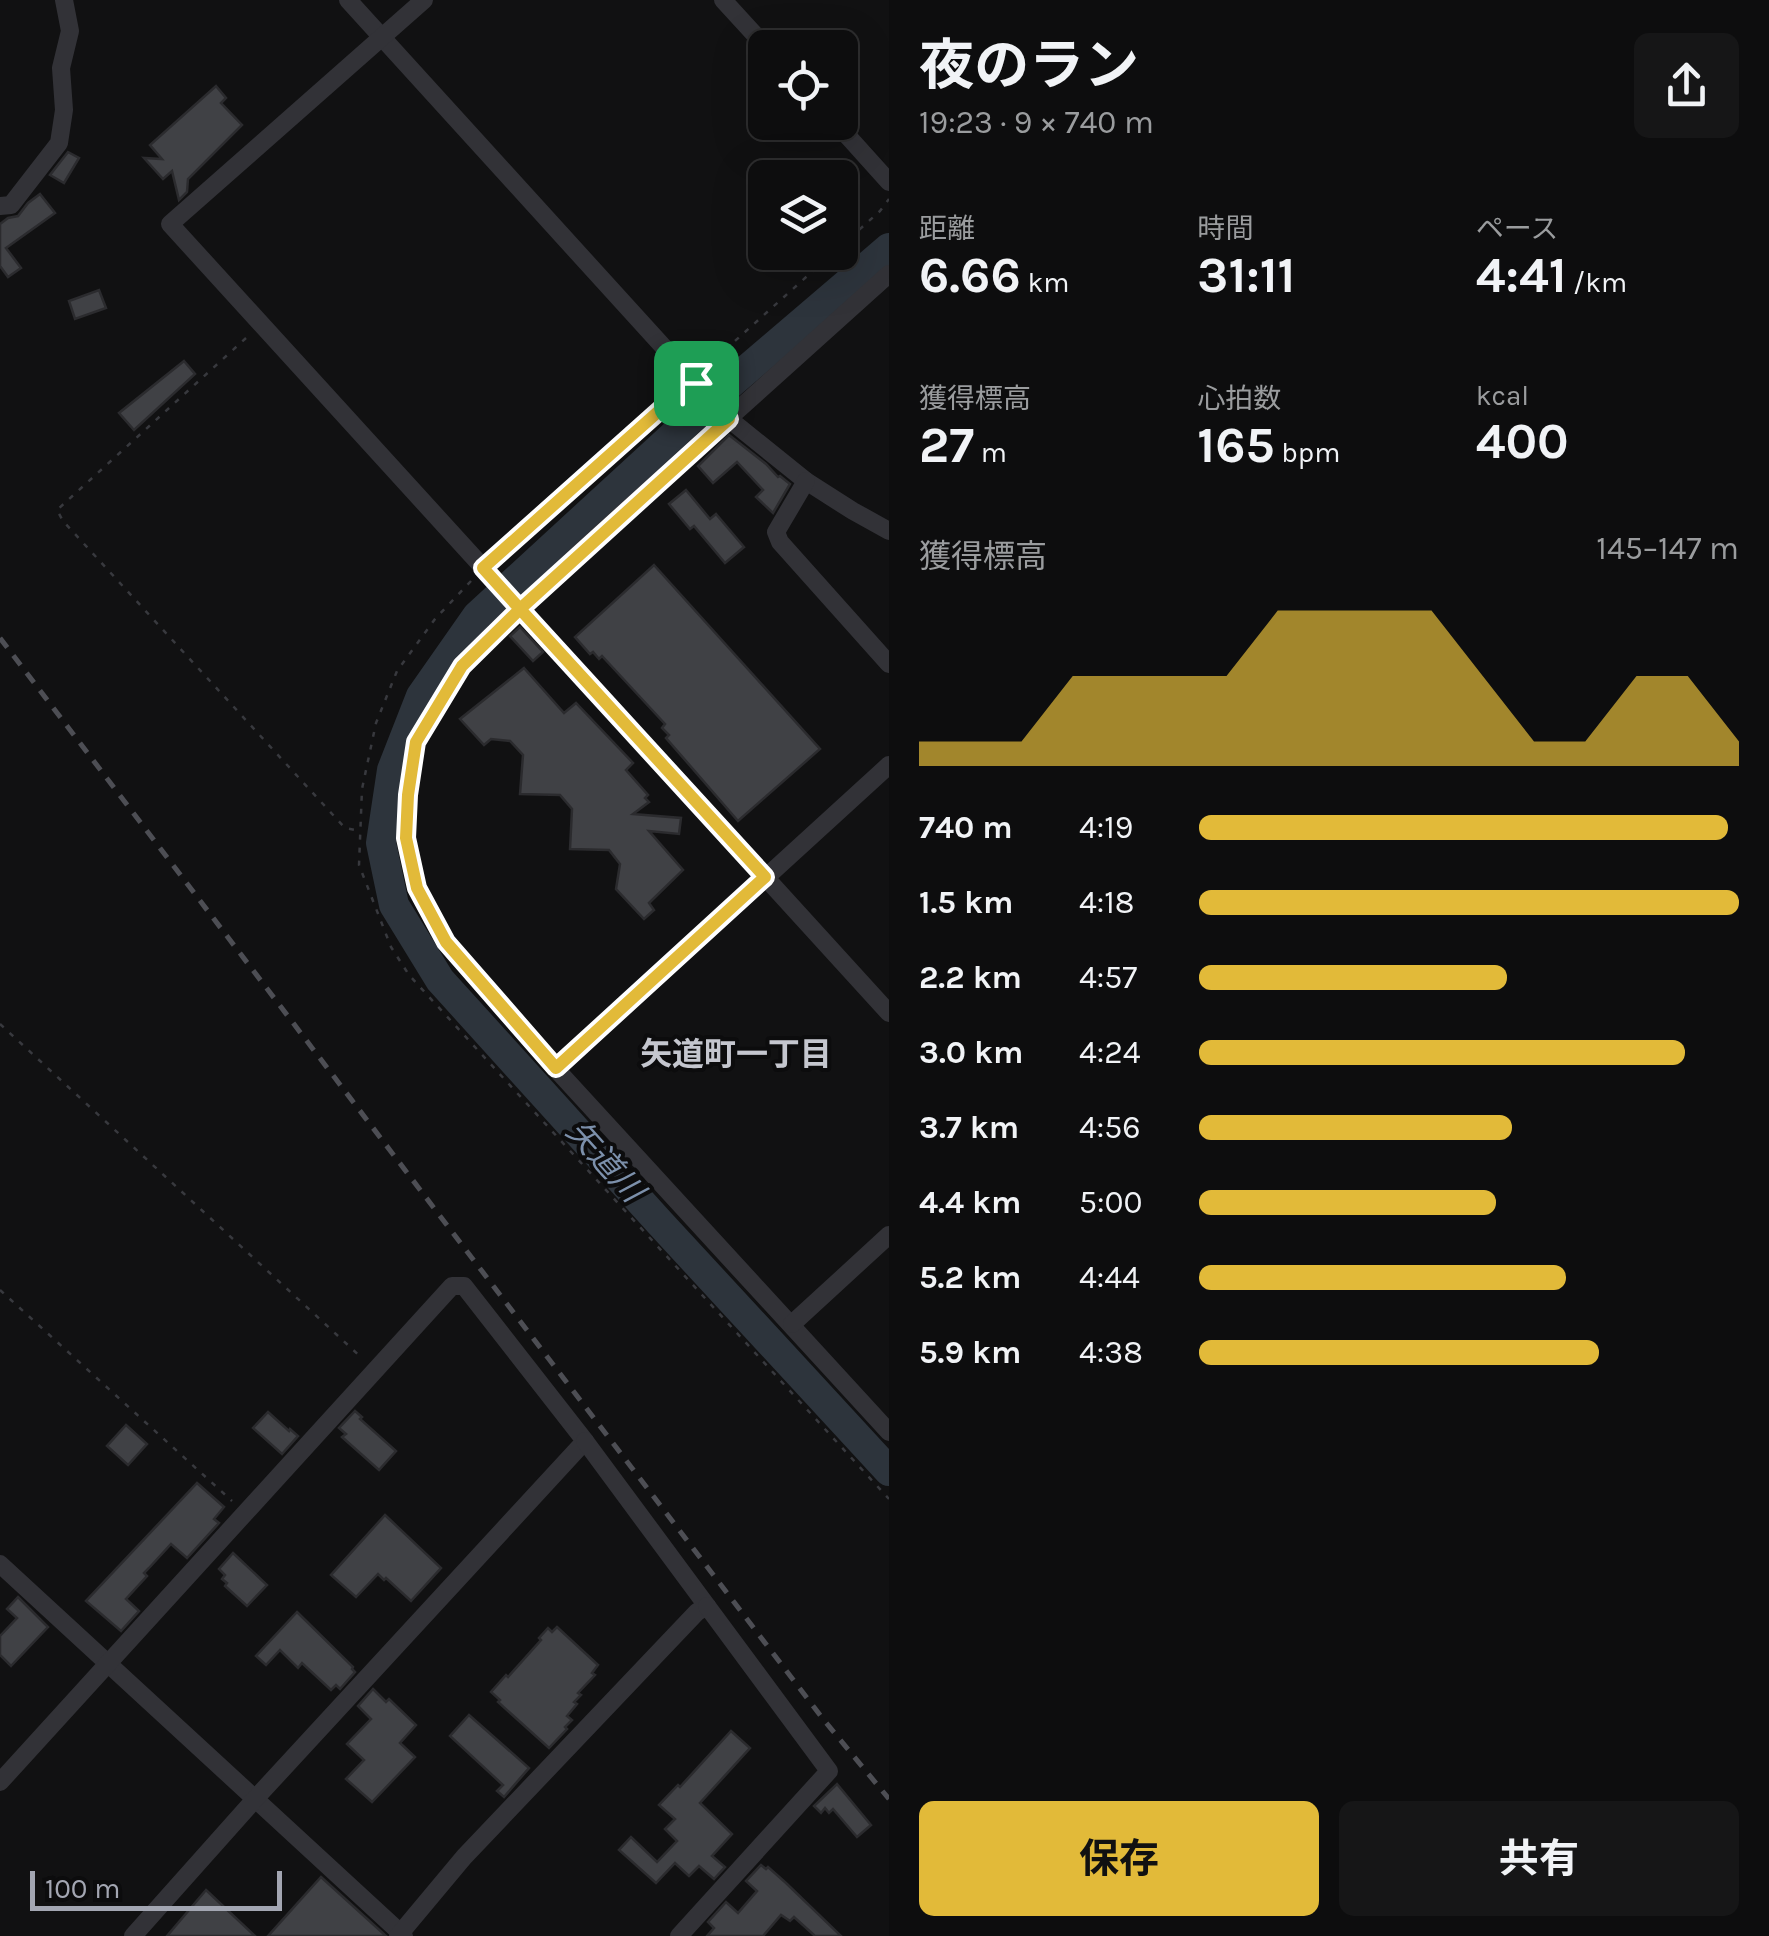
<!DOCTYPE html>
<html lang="ja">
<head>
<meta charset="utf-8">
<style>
	body { margin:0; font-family:Karla,"Noto Sans JP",sans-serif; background:#161617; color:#f1f3f6; height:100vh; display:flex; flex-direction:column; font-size:38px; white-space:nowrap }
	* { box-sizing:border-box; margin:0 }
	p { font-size:32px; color:#9a9c9e }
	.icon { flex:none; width:55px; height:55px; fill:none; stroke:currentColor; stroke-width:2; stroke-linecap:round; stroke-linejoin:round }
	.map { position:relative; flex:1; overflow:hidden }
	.side { display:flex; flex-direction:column; background:#0d0d0e; width:880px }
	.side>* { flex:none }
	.controls { position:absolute; left:748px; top:30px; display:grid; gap:20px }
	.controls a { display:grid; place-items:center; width:110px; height:110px; border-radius:15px; background:#0d0d0e; box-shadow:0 10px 40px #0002,0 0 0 2px #2d2d2e; font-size:50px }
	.scale { position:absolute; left:30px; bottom:25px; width:252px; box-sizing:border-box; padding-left:10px; border:5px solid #a3a6b2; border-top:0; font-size:28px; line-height:35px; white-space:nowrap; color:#a3a6b2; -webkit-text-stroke:8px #0c0c0d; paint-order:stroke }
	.pin { position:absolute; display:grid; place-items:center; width:85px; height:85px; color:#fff; margin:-42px; border-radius:20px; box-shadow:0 5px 15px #0006 }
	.round { display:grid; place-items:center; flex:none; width:105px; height:105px; border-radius:15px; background:#161617 }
	.overview { display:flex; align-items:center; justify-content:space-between; height:170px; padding:0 30px }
	h1 { font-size:55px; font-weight:700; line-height:75px }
	.stats { display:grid; grid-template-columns:repeat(3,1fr); gap:15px; height:170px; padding:10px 30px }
	.stats div { display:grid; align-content:center }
	.stats b { font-size:50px; font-weight:700 }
	.stats small { font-size:28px; font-weight:400 }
	.stats p { font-size:28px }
	.chart { height:280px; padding:20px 30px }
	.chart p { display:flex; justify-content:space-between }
	.chart svg { width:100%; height:180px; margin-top:10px; fill:#e2ba39; opacity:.7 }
	.action { display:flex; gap:20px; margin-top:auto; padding:20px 30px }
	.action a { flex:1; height:115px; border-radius:15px; background:#e2ba39; color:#111; font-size:40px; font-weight:700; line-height:115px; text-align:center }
	.action a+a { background:#161617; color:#f1f3f6 }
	ul { padding:0 30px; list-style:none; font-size:32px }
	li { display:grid; grid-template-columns:160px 120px 1fr; align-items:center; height:75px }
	li i { height:25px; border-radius:12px; background:#e2ba39 }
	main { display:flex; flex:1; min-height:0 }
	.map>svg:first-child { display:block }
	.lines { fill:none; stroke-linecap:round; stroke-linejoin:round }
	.river { stroke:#2d343c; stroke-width:30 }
	.building { fill:#404145; stroke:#2b2b2e; stroke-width:2.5 }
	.path { stroke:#38393e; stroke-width:2.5; stroke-dasharray:5 8; stroke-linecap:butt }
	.minor { stroke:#323237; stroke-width:18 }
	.rail { stroke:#4d4e54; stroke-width:5; stroke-dasharray:12 10; stroke-linecap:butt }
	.route-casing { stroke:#fff; stroke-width:20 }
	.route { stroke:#e2ba39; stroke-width:12 }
	.labels { text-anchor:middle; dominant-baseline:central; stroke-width:8; stroke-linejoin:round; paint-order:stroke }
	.neighbourhood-label { font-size:32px; font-weight:bold; fill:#c4c6ce; stroke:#0c0c0d }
	.water-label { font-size:32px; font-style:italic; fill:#7c90ab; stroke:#0c0c0d }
</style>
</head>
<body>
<main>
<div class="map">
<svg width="889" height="1936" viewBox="0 0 889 1936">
	<rect width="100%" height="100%" fill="#111112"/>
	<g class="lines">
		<path class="river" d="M889,248L724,389L477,616L421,696L392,770L381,843L394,905L440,980L660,1223L889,1471"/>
	</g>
	<g class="building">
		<path d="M216,86L226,98L221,103L242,125L188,179L187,192L179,200L172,171L163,179L144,158L162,159L150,145Z"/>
		<path d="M68,152L79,158L64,183L50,175Z"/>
		<path d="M40,194L55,213L6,248L21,268L8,277L0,266V224L8,218L18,216L28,203Z"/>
		<path d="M99,290L106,308L75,319L69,301Z"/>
		<path d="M184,361L195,374L134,430L119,413Z"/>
		<path d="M729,435L766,464L778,477L780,476L790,484L773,513L756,497L763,490L737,462L713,483L698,466Z"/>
		<path d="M686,490L710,519L716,514L744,547L725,563L694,526L690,529L669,504Z"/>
		<path d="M654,565L820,749L738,821L666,738L669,735L662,728L665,724L602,656L599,659L593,652L590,654L575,637Z"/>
		<path d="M520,627L543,652L533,661L510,636Z"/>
		<path d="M524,668L564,713L576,703L633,763L626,770L648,795L645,798L649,802L633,814L681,818L679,834L649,831L683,870L649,903L654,910L644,919L616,889L620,864L609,850L570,849L572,809L560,795L520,794L523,755L510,741L491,739L484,745L460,719Z"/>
		<path d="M355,1411L362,1417L360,1419L396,1451L379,1470L342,1437L346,1434L339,1428Z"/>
		<path d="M268,1412L289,1431L290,1429L298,1436L282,1454L253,1428Z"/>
		<path d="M126,1425L147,1444L128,1465L107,1446Z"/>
		<path d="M197,1483L224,1507L214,1519L219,1523L187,1558L171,1544L149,1568L144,1573L147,1576L126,1599L139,1611L121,1631L86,1601Z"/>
		<path d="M385,1515L441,1568L411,1601L386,1578L384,1580L378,1574L356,1597L331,1575Z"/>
		<path d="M233,1553L267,1585L247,1606L225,1586L227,1583L222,1579L225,1575L219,1569Z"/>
		<path d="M18,1597L48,1627L11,1666L0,1655V1636L17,1618L7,1609Z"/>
		<path d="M297,1612L353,1667L352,1669L355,1672L340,1689L336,1685L331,1690L302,1663L298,1668L280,1650L266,1665L256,1656Z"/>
		<path d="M557,1627L598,1665L592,1673L595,1675L578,1693L581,1695L574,1702L577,1704L567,1716L572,1720L565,1727L567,1729L549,1748L498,1702L500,1700L491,1692L506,1675L508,1677L541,1640L539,1638L548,1628L552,1632Z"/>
		<path d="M373,1689L386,1702L389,1699L416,1725L400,1743L415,1757L372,1802L346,1779L364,1760L347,1744L371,1719L358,1706Z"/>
		<path d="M469,1715L529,1768L504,1797L497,1791L503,1785L450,1736Z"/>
		<path d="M731,1731L750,1748L700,1803L732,1834L712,1856L725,1867L714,1879L699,1866L689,1876L675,1863L656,1883L619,1850L631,1837L657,1862L677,1841L665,1829L675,1819L659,1805L678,1785L680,1787Z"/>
		<path d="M837,1784L871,1825L857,1837L833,1809L829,1813L825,1808L821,1813L814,1806Z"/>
		<path d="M761,1865L766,1869L768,1867L786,1883L841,1936H815L794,1917L790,1921L781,1915L763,1936H707L714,1928L708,1922L726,1902L738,1913L757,1891L746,1881Z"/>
		<path d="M321,1877L386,1936H268Z"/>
		<path d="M206,1890L255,1936H167Z"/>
	</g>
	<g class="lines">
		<g class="path">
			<path d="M840,247L880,211L889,199"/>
			<path d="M246,338L57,510L63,521L345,828L361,831"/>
			<path d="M706,367L834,252"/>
			<path d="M498,555L678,393"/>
			<path d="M471,581L435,619L397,671L376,723L362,789L359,865L391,947L409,975L889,1499"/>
			<path d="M0,1024L363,1359"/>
			<path d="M0,1290L232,1501"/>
		</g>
		<g class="minor">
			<path d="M348,0L729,419L806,481L853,511L889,531"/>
			<path d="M424,0L170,224L889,1013"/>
			<path d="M723,0L767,48"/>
			<path d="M835,122L889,182"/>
			<path d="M0,206L11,205L59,143L64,110L61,68L70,31L64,0"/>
			<path d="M889,274L584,548L461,666L416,742L408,795L406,838L417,888L446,942L556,1069L889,1432"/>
			<path d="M806,481L776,532L780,542L889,664"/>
			<path d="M556,1069L889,765"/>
			<path d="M792,1324L889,1235"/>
			<path d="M0,1564L404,1936"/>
			<path d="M0,1782L452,1286H464L585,1441L255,1799L133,1936"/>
			<path d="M398,1936L464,1857L697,1612L707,1606L585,1441"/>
			<path d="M679,1936L829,1771L707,1606"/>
		</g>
		<path class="rail" d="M0,638L823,1719L889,1799"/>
	</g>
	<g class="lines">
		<defs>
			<path id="route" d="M696,383L692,378L669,402L483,568L520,609L462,666L416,742L408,795L406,838L417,888L446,942L556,1068L765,877L520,609L729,419L696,383"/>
		</defs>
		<use href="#route" class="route-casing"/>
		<use href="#route" class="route"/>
	</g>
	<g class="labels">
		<g class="neighbourhood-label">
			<text x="736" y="1054">矢道町一丁目</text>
		</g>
		<g class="water-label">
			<text transform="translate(605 1161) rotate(48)">矢道川</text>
		</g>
	</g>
</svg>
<div class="controls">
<a><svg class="icon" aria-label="locate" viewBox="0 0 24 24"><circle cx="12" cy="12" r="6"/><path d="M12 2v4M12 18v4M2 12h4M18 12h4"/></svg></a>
<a><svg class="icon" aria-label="layers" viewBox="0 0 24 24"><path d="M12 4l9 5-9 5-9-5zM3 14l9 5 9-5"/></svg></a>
</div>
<div class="scale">100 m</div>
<div class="pin" style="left:696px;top:383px;background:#1e9e55"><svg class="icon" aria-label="arrive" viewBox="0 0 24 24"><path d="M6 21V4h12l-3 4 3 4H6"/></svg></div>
</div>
<section class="side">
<div class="overview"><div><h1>夜のラン</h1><p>19:23 · 9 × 740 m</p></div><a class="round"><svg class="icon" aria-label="share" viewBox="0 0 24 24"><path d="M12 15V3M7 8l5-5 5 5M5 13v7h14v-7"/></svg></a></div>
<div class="stats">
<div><p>距離</p><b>6.66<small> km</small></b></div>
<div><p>時間</p><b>31:11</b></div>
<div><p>ペース</p><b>4:41<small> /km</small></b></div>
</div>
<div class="stats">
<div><p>獲得標高</p><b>27<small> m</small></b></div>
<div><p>心拍数</p><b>165<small> bpm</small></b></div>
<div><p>kcal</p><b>400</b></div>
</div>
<div class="chart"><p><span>獲得標高</span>145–147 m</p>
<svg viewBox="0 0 160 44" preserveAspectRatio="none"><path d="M0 44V38L10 38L20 38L30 22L40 22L50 22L60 22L70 6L80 6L90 6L100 6L110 22L120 38L130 38L140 22L150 22L160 38V44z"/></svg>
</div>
<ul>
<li><b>740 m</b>4:19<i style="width:98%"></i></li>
<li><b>1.5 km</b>4:18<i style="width:100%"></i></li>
<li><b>2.2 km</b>4:57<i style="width:57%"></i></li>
<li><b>3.0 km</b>4:24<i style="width:90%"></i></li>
<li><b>3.7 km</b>4:56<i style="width:58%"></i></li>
<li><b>4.4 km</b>5:00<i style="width:55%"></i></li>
<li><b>5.2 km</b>4:44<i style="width:68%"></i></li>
<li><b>5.9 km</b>4:38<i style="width:74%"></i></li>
</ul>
<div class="action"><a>保存</a><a>共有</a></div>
</section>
</main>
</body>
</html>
